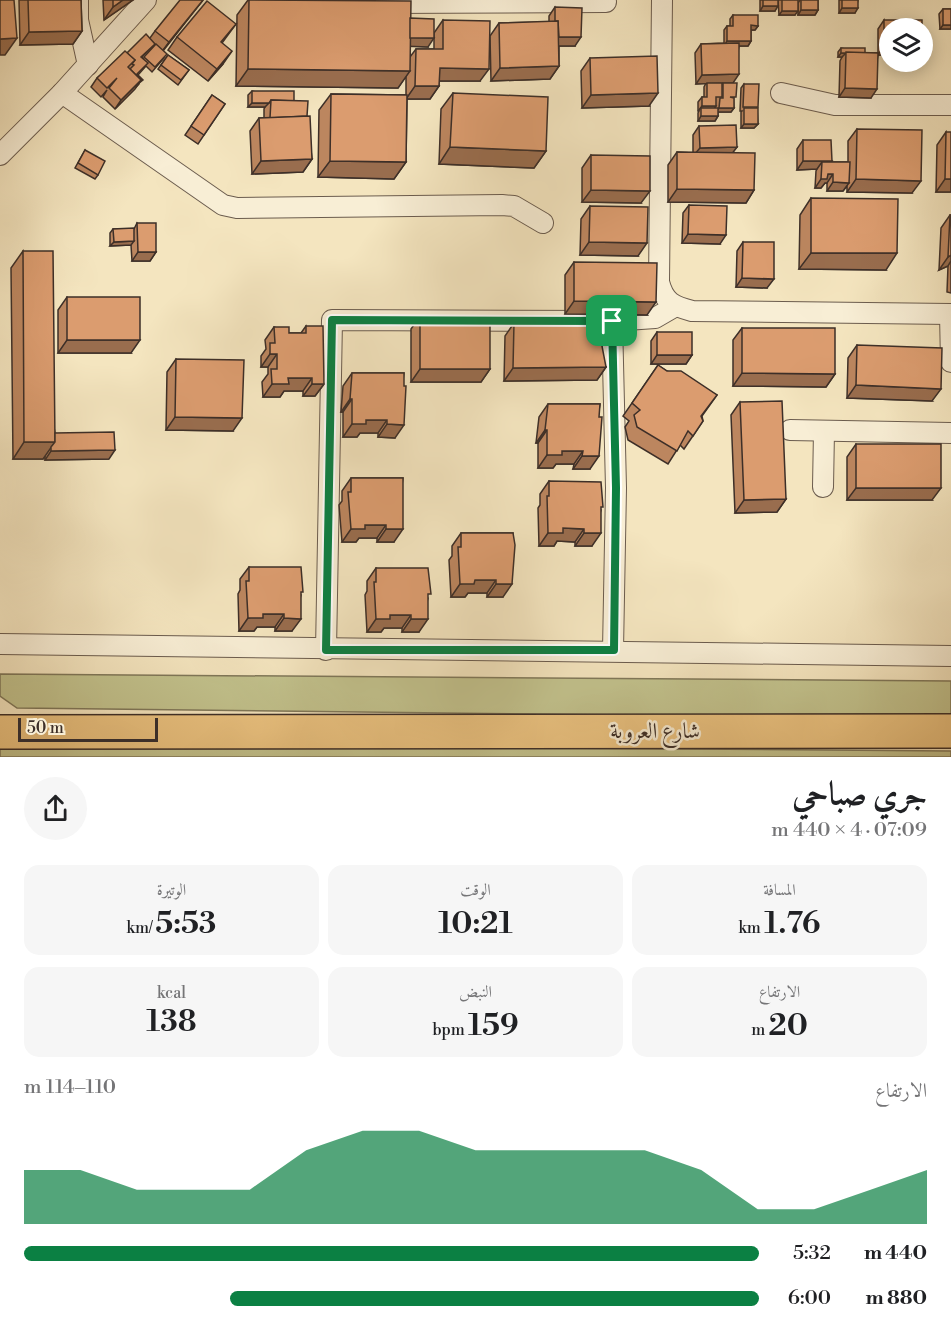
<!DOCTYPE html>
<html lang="ar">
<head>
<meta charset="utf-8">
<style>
	body { margin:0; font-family:"Libre Bodoni",Amiri,serif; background:#f6f6f6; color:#202124; direction:rtl; height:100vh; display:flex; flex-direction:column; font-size:22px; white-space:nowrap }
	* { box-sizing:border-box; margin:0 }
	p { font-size:20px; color:#757577 }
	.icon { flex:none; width:33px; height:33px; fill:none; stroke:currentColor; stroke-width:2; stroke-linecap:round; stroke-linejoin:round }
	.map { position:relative; height:757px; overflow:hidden; direction:ltr }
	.details { display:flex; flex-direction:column; background:#fff; flex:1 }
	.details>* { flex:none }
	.tools { position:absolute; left:879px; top:18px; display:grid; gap:12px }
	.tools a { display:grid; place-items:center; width:54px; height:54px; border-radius:50%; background:#fff; box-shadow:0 3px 15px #0003; font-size:30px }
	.scale { position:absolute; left:18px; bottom:15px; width:140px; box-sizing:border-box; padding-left:6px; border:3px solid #3d2f28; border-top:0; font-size:16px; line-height:21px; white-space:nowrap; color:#3d2f28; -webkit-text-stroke:4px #f8eed5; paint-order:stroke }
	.pin { position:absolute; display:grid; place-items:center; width:51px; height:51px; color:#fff; margin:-26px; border-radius:12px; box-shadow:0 3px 9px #0006 }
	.round { display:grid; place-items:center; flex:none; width:63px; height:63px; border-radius:32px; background:#f6f6f6 }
	.headline { display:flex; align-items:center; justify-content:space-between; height:102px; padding:0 24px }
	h1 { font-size:33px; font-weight:600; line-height:45px }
	.stats { display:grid; grid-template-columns:repeat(3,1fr); gap:9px; height:102px; padding:6px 24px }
	.stats div { display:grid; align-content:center; border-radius:15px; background:#f6f6f6; text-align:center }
	.stats b { font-size:30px; font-weight:600 }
	.stats small { font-size:16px; font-weight:400 }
	.stats p { font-size:16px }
	.chart { height:168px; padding:12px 24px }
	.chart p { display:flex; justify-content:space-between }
	.chart svg { width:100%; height:108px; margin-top:6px; fill:#0b8043; opacity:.7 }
	ul { padding:0 24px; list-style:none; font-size:20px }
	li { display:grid; grid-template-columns:96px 72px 1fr; align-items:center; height:45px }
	li i { height:15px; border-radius:8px; background:#0b8043 }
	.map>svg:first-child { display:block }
	.green { fill:#c2c28d; stroke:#80785a; stroke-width:1.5 }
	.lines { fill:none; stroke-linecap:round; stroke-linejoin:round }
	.street-casing { stroke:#6b5c4e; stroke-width:22 }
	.highway-casing { stroke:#3d2f28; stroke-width:36 }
	.street { stroke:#f8eed5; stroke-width:20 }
	.highway { stroke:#eac280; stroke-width:33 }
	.wall { fill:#bc865f; stroke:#3d2f28; stroke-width:1.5; fill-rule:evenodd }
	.shaded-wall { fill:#996d4e; stroke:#3d2f28; stroke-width:1.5 }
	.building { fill:#db9c6f; stroke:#3d2f28; stroke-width:1.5 }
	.route-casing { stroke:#fff; stroke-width:12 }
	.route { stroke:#0b8043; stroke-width:8 }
	.labels { text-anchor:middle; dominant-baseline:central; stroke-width:5; stroke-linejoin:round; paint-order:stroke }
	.street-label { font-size:22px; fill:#3d2f28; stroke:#f8eed5 }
</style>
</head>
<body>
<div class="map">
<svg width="951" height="757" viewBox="0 0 951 757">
	<rect width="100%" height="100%" fill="#f4e5bf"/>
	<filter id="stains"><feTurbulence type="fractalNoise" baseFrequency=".00333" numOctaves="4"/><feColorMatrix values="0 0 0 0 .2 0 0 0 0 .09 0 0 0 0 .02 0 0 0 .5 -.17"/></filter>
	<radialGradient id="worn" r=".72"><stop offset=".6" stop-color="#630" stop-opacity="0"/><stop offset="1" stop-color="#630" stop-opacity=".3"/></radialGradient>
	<g class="green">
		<path d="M0,674L951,681V719L17,708L0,696Z"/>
		<path d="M293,746L951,751V757H0V748Z"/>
	</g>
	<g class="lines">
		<defs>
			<g id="street">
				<path d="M78,0V20L88,65"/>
				<path d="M662,0L659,282C664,302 673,306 692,311L951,314"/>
				<path d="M384,3L606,2"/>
				<path d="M62,93L223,205L237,208L502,205L514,206L543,223"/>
				<path d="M781,93L835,105H951"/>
				<path d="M0,155L62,93L146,0"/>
				<path d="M950,314L951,362"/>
				<path d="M790,430L951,433"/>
				<path d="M823,487L824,431"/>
				<path d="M0,644L951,656"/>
				<path d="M326,650L332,320L612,321"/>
				<path d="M613,650L616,488L612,321L655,318L674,307"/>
			</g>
			<path id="highway" d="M0,732L951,731"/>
		</defs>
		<use href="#street" class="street-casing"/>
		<use href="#highway" class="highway-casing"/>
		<use href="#street" class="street"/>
		<use href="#highway" class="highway"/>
	</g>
	<g class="wall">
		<path d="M19,0H81L82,31L73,44L20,45Z"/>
		<path d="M103,0H133L104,20Z"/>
		<path d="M203,0L163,50L164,58L152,72L146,66L138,75L139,84L115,109L103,97L107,90L101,97L91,87L97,78L127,53L150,38L155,31ZM154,44L155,45L143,59L142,57Z"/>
		<path d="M248,0H351L410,18L428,47L410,46V57L416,49H434V33L443,20L480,81H439V86L430,99H407L406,162L394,179L318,177L319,110L331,94L406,95V76L398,88L236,86L237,15Z"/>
		<path d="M760,0H778L775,11H760Z"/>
		<path d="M778,0H798L795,15H779Z"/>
		<path d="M800,0H818V10L815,15H798V3Z"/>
		<path d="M839,0H858L855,13H839Z"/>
		<path d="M555,7L575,46H559V66L550,79L491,81L490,36L499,23L549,22V16Z"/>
		<path d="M943,9H951V29H940L939,14Z"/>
		<path d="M733,15L758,26L755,30H751V41L748,46H739L733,83L734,108L731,112H718V116L715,121H698V113L699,111H698V102L702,97H704V87L706,83L696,84L695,53L701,44L724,43V30L727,26H730V19Z"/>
		<path d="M884,20L890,55H878L871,98L839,97L840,61L842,57H838V52L841,48L865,53H878V29Z"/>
		<path d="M236,24L222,43L223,64L208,81L168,50L177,37Z"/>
		<path d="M168,55L189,70L178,85L158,69Z"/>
		<path d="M590,58L649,106L582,108L581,71Z"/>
		<path d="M744,84L757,108L758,124L754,128H741V112L742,111H740L741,88Z"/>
		<path d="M252,91L294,101L307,116L312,159L303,172L252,174L250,131L259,118H264V109L265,107H248V95Z"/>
		<path d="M453,93L546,151L534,168L439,164L441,109Z"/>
		<path d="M212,95L225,104L198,144L185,135Z"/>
		<path d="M699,126L737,147L732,153L754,190L746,203L668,202V165L677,152L693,153V135Z"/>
		<path d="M857,129L912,193L847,192V186L843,191H827V183H825L821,188H815L816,171L817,169L797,170V149L803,140L830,162H848V141Z"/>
		<path d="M946,132L951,192H936L937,145Z"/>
		<path d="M85,150L98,175L95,179L75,168Z"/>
		<path d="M591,155L641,203L582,202V168Z"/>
		<path d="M811,198L886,270L799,269L800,215Z"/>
		<path d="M689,205L720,244L682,243L683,213Z"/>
		<path d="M590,206L638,256L580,255L581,219Z"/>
		<path d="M950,215H951V293L947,292L948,266L939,270L941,228Z"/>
		<path d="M137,223L156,252L150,261H132L131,245L110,246V233L113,229H134Z"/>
		<path d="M743,242L767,288L736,287L737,251Z"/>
		<path d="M23,251L55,433L109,459L45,460V456L43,459H13L11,268Z"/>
		<path d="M574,262L647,315L565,314V275Z"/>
		<path d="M67,297L131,353H58V310Z"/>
		<path d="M420,316L490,369L481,382H411V329Z"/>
		<path d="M514,323L606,367L597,380L504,381L505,336Z"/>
		<path d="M306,326L324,384L315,396H303V391H284L280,397H263L262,382L268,374V367H261V356L266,349L265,340L274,327L289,333H301Z"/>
		<path d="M742,328L835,374L826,387L733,386V340Z"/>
		<path d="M657,332L692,355L686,364H651V341Z"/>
		<path d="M857,345L932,401L847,398L848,358Z"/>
		<path d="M176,359L233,431L166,430L167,372Z"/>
		<path d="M658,365L667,371L717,395L702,416L703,421L684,449L680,445L668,464L628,440L625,427L629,421L623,416Z"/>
		<path d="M352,373H404L395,438L378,437V433H360L357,437H343V412H341L343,386Z"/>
		<path d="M740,402L786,499L777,512L735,513L731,415Z"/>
		<path d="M548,404H600L590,469H573L574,464H556L553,468H538V443H536L539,417Z"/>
		<path d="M856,444L932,500H847V457Z"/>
		<path d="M351,478H403L394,542H377V538H359L356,542H342L339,505L342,501V491Z"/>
		<path d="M549,481L601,510L592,546H575V542L557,541L554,546H539L538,508L540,505V494Z"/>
		<path d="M461,533H513L503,597H487V593H468L465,597H451L449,560L452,556V546Z"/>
		<path d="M249,567L301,595L292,631H275V627H257L254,631H239L238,594L240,590V579Z"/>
		<path d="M376,568L428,598L419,632H402V628H384L381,632H367L365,595L367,591V581Z"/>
	</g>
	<g class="shaded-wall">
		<path d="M123,0H133L104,20L113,7Z"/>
		<path d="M203,0L163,51L169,42Z"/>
		<path d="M763,6H778L775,11H760Z"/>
		<path d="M842,8H858L855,13H839Z"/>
		<path d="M801,10H818L815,15H798Z"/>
		<path d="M782,11H798L795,15H779Z"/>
		<path d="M751,25L758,26L755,30H748Z"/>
		<path d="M943,25H951V29H940Z"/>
		<path d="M82,31L73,44L20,45L29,32Z"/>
		<path d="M407,37L434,38L428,47L401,46Z"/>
		<path d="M556,37H581L575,46H550Z"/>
		<path d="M17,38L5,55H0V39Z"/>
		<path d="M727,41H751L748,46H724Z"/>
		<path d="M884,46H890V55H878Z"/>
		<path d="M232,51L223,64L208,81L217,69Z"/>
		<path d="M841,53H846L842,57H838Z"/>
		<path d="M559,66L550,79L491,81L500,68Z"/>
		<path d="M440,68L489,69L480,81H431Z"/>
		<path d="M248,69L410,71L398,88L236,86Z"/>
		<path d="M739,74L733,83L696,84L702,75Z"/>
		<path d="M141,80L135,89L115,109L121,100Z"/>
		<path d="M415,86H439L430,99H406Z"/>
		<path d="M845,88L877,89L871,98L839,97Z"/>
		<path d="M658,93L649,106L582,108L591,95Z"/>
		<path d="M252,103H269L265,107H248Z"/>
		<path d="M702,106H716L713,111L701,108L698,111Z"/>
		<path d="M719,108H734L731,112H716Z"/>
		<path d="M701,116H718L715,121H698Z"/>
		<path d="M744,124H758L754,128H741Z"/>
		<path d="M450,147L546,151L534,168L439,164Z"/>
		<path d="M737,147L731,155L693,156L700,148Z"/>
		<path d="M312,159L303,172L252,174L261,161Z"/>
		<path d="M330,161L406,162L394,179L318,177Z"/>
		<path d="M803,161H832L826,169L822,162L817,169L797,170Z"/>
		<path d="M828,174H833L827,183H825L821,188H815L821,179Z"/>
		<path d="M856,179L921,181L912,193L847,192Z"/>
		<path d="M945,179H951V192H936Z"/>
		<path d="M833,182L849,183L843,191H827Z"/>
		<path d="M677,189L754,190L746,203L668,202Z"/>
		<path d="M591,190L650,191L641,203L582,202Z"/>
		<path d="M688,234L726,235L720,244L682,243Z"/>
		<path d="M134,241L131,245L110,246L114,242Z"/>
		<path d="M589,242L647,243L638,256L580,255Z"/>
		<path d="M138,252H156L150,261H132Z"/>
		<path d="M811,253H897L886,270L799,269Z"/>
		<path d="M951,255V261L948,266L939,270L948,257Z"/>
		<path d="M742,278L774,279L767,288L736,287Z"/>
		<path d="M574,301L656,302L647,315L565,314Z"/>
		<path d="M67,340H140L131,353H58Z"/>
		<path d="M270,354H277L268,367H261Z"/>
		<path d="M657,355H692L686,364H651Z"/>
		<path d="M606,367L597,380L504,381L513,368Z"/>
		<path d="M420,369H490L481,382H411Z"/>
		<path d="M742,373L835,374L826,387L733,386Z"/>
		<path d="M288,378H312L303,391H284L280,397H263L272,384Z"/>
		<path d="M312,384H324L315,396H303Z"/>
		<path d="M856,385L941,389L932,401L847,398Z"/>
		<path d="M350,399H352L343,412H341Z"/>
		<path d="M175,417L242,418L233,431L166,430Z"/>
		<path d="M366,420H387L378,433H360L357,437H343L352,424Z"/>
		<path d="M387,424L404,425L395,438L378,437Z"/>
		<path d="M545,430H547L538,443H536Z"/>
		<path d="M24,442H55L43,459H13Z"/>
		<path d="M115,450L109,459L45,460L51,451Z"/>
		<path d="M562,451H583L574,464H556L553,468H538L547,455Z"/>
		<path d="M582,456H599L590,469H573Z"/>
		<path d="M856,488H941L932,500H847Z"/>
		<path d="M786,499L777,512L735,513L744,500Z"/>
		<path d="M365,525H386L377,538H359L356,542H342L351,529Z"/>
		<path d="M563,528L584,529L575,542L557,541L554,546H539L548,533Z"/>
		<path d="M386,529H403L394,542H377Z"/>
		<path d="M584,533H601L592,546H575Z"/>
		<path d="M475,580H496L487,593H468L465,597H451L460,584Z"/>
		<path d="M496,584H512L503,597H487Z"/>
		<path d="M263,614H284L275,627H257L254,631H239L248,618Z"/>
		<path d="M390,615H411L402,628H384L381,632H367L376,619Z"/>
		<path d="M284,618L301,619L292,631H275Z"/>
		<path d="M411,619H428L419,632H402Z"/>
	</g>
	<g class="building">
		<path d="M0,0H14L17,38L0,39Z"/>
		<path d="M28,0H81L82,31L29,32Z"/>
		<path d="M113,0H123L113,7Z"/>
		<path d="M180,0H203L169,42L155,31Z"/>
		<path d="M249,0L411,1L410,71L248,69Z"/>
		<rect x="763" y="0" width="15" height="6"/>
		<rect x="782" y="0" width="16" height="11"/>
		<rect x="801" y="0" width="17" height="10"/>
		<rect x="842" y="0" width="16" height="8"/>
		<path d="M207,1L236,24L221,42L232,51L217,69L177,37Z"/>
		<path d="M555,7L582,8L581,37H559L558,21H555Z"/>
		<rect x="943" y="9" width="8" height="16"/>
		<path d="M733,15H758V26L751,25V41H727V26H733Z"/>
		<path d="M410,18L434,19V38H410Z"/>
		<path d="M443,20L490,21L489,69L440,68L439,86H415L416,49H443Z"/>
		<path d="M884,20H922V28H890V46H884Z"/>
		<path d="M558,21L559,66L500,68L499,23Z"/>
		<path d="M146,34L155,44L141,57L148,63L137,74L143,80L138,84L141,80L130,69L134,65L132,64L135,60L127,53Z"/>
		<path d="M739,43V74L702,75L701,44Z"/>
		<path d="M156,44L167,54L155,67L144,57Z"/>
		<rect x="841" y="48" width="24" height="5"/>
		<path d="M125,51L135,60L128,67L141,80L121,100L109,88L117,78L107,88L97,78Z"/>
		<path d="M846,52L878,53L877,89L845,88Z"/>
		<path d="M168,55L189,70L181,80L161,65Z"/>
		<path d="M657,56L658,93L591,95L590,58Z"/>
		<path d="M707,83H722V97H716V106H702V97H707Z"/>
		<path d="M723,83H737L736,97H730L734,98V108H719L720,98H723Z"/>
		<path d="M744,84H759L758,107H743Z"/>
		<path d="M252,91H294V101L271,100L269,103H252Z"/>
		<path d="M453,93L548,97L546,151L450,147Z"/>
		<path d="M331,94L407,95L406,162L330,161Z"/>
		<path d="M212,95L225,104L204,135L191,126Z"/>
		<path d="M271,100L308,101L307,116L270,118Z"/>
		<rect x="701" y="108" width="17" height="8"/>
		<rect x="744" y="108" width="14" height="16"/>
		<path d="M310,116L312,159L261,161L259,118Z"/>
		<path d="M736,125L737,147L700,148L699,126Z"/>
		<path d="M857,129L922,130L921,181L856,179Z"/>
		<path d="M946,132H951V179H945Z"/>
		<path d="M803,140H831L832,161H803Z"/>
		<path d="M85,150L105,161L98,175L78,163Z"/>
		<path d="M677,152L755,153L754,190L677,189Z"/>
		<path d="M591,155L650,156V191L591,190Z"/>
		<path d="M822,162H850L849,183L833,182V174H828L827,179H821Z"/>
		<path d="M811,198L898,199L897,253H811Z"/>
		<path d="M689,205L727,206L726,235L688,234Z"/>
		<path d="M590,206L648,207L647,243L589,242Z"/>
		<path d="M950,215H951V255L948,257Z"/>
		<path d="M137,223H156V252H138Z"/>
		<path d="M134,228V241L114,242L113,229Z"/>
		<path d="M743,242H774V279L742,278Z"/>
		<path d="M23,251H53L55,442H24Z"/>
		<path d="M574,262L657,263L656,302L574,301Z"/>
		<rect x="67" y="297" width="73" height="43"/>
		<path d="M420,316L490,317V369H420Z"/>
		<path d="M514,323L598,325L606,367L513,368Z"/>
		<path d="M306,326H323L324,384H312V378H288L289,384H272L271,369H277V354H270V343H275L274,327H289V333H306Z"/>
		<path d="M742,328H835V374L742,373Z"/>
		<rect x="657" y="332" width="35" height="23"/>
		<path d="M857,345L942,348L941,389L856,385Z"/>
		<path d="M176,359L244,360L242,418L175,417Z"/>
		<path d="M658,365L667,371H681L717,395L701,416L703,421L693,436L688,431L677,451L637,427L634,415L640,410L632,403Z"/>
		<path d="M352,373H404V386H406L404,425L387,424V420H366V424H352V399H350Z"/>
		<path d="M782,401L786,499L744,500L740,402Z"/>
		<path d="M548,404H600L599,417H602L599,456H582L583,451H562V455H547V430H545Z"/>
		<path d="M114,432L115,450L51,451V447L55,442V433Z"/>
		<rect x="856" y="444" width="85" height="44"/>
		<path d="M351,478H403V529H386V525H365V529H351L348,492H351Z"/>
		<path d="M549,481L601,482L603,507H601V533H584V529L563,528V533H548L547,496H549Z"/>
		<path d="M461,533H513L515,545L512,584H496V580H475L474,584H460L458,547H461Z"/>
		<path d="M249,567H301L303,592H301V619L284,618V614H263V618H248L246,581H249Z"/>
		<path d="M376,568H428L431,594H428V619H411V615H390V619H376L374,582H376Z"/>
	</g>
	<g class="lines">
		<defs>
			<path id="route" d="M332,320L612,321L616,488L614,650H326Z"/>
		</defs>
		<use href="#route" class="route-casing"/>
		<use href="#route" class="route"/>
	</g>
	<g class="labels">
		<g class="street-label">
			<text x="655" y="731">شارع العروبة</text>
		</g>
	</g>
	<rect width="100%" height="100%" filter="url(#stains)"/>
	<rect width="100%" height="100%" fill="url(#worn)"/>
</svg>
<div class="tools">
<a><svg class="icon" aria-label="layers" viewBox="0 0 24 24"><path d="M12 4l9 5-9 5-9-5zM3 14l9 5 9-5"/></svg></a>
</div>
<div class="scale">50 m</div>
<div class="pin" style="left:612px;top:321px;background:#1e9e55"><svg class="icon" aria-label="arrive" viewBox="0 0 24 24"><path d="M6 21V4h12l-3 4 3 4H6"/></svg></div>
</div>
<section class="details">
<div class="headline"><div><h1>جري صباحي</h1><p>07:09 · 4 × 440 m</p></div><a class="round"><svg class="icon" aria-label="share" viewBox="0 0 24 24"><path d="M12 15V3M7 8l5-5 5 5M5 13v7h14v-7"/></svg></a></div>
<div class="stats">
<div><p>المسافة</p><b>1.76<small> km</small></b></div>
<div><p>الوقت</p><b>10:21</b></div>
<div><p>الوتيرة</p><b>5:53<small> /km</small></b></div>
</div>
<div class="stats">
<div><p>الارتفاع</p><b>20<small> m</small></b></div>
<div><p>النبض</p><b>159<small> bpm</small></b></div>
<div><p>kcal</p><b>138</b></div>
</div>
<div class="chart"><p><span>الارتفاع</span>110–114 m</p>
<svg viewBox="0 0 160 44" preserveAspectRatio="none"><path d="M0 44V22L10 22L20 30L30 30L40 30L50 14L60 6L70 6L80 14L90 14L100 14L110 14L120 22L130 38L140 38L150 30L160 22V44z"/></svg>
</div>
<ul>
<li><b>440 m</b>5:32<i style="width:100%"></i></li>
<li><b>880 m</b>6:00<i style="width:72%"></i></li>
</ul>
</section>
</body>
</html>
